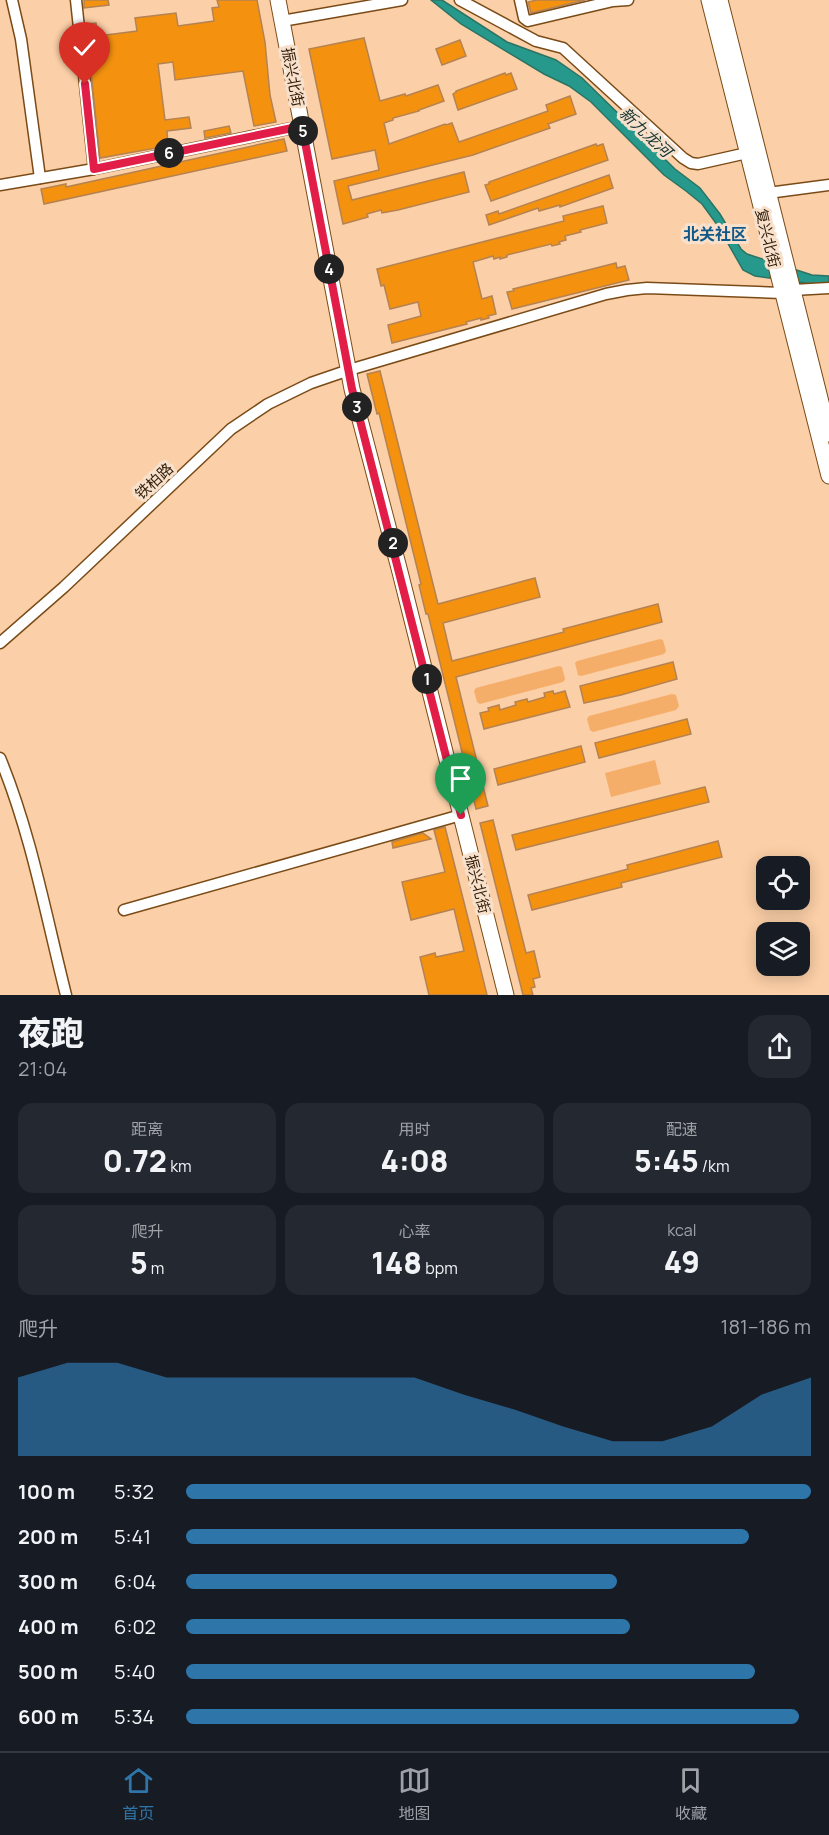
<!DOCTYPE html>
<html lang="zh">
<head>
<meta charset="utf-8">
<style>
	body { margin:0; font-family:Manrope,"Noto Sans SC",sans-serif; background:#242831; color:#f1f3f6; height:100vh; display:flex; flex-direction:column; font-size:22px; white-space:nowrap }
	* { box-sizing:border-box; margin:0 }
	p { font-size:20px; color:#9ea1a6 }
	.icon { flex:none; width:33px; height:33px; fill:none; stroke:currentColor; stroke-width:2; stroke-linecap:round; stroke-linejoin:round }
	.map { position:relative; height:995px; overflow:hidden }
	.side { display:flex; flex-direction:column; background:#171b24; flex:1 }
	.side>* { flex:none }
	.tools { position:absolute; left:756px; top:856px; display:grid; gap:12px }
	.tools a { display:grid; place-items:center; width:54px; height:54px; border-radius:12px; background:#171b24; box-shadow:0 3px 15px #0003; font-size:30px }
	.pin { position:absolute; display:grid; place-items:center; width:51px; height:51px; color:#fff; margin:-62px -26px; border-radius:50% 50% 50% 0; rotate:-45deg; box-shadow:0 0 6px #0007 }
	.pin .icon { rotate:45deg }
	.km { position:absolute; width:30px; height:30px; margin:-15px; border-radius:50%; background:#222; color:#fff; font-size:16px; line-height:30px; text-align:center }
	.round { display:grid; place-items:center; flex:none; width:63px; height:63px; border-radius:18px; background:#242831 }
	.headline { display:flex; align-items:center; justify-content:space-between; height:102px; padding:0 18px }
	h1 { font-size:33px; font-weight:800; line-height:45px }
	.metrics { display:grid; grid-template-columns:repeat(3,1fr); gap:9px; height:102px; padding:6px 18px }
	.metrics div { display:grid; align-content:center; border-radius:15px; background:#242831; text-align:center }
	.metrics b { font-size:30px; font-weight:800 }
	.metrics small { font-size:16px; font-weight:400 }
	.metrics p { font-size:16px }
	.chart { height:168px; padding:12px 18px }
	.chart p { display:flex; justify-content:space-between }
	.chart svg { width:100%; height:108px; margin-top:6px; fill:#2e76aa; opacity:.7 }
	ul { padding:0 18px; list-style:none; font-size:20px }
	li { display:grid; grid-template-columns:96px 72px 1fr; align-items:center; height:45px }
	li i { height:15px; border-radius:8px; background:#2e76aa }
	.tabs { display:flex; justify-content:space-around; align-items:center; height:84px; border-top:2px solid #363941; background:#171b24; font-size:16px; color:#9ea1a6 }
	.tabs a { display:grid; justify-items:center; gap:3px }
	.tabs .current { color:#2e76aa }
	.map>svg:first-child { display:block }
	.green { fill:#f5ae69 }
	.water { fill:#27998c; stroke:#2a7464; stroke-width:1.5 }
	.building { fill:#f49210; stroke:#b58251; stroke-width:1.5 }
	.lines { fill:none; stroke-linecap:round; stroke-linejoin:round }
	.street-casing { stroke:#7a4b17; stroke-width:13 }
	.secondary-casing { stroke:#7a4b17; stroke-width:17 }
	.street { stroke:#fff; stroke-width:10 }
	.secondary { stroke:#fff; stroke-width:15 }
	.route-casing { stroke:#fff; stroke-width:12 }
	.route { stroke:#e11d48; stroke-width:8 }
	.labels { text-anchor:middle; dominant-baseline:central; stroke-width:6; stroke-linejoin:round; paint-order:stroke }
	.street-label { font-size:15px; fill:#301c07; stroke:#f7e1cd }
	.water-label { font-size:16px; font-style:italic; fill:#163632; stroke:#f7e1cd }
	.neighbourhood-label { font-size:16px; font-weight:bold; fill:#125886; stroke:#f7e1cd }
</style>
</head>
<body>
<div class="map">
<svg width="829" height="995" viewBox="0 0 829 995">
	<rect width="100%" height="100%" fill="#fbcfa7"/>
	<g class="green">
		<path d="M660,639L663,640L666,651L664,654L581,676L578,675L575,663L577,661Z"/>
		<path d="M559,666L562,667L565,679L563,682L480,704L477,702L474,691L476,688Z"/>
		<path d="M672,694L676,695L679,706L676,710L593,732L590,730L587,719L589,716Z"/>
		<path d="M655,760L661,784L611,797L605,773Z"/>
	</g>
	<path class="water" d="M431,0H442L507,42L556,60L582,78L675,169L700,188L720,214L741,249L747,254L812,275L829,276V284L820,285L755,276L743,270L718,226L702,204L686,191L664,175L591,102L569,86L544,74L461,24Z"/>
	<g class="building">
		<path d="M84,0H108L109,5L84,8Z"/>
		<path d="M217,0H257L265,42L270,95L276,122L254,126L243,71L175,80L173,62L158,64L165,120L189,117L191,128L167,131L168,146L100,158L86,24L96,23L98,36L137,31L135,18L176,13L178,26L214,21L212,8L219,7Z"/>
		<path d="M537,0H585L531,13L528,2Z"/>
		<path d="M364,38L380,101L405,94L406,96L438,85L444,101L419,110V111L393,118V120L384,123L389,144L445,124L446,125L452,123L459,142L548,111L546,105L570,96L576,114L548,124L550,128L473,155L348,186L352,200L464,172L469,192L398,210L382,213L381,210L367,214L368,217L343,224L334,181L379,170L375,150L332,159L309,49Z"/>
		<path d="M460,40L466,56L442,65L436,49Z"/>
		<path d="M505,73L506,75L511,73L517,89L458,110L453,94L456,92V91Z"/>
		<path d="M229,126L231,133L205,138L204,131Z"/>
		<path d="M284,139L287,151L44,204L41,189L66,184V187Z"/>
		<path d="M596,144L597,146L603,144L608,160L491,201L485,185L489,184V182Z"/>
		<path d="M609,175L613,188L560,207V205L539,211L538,208L489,225L486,215L498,211L499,214Z"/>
		<path d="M603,206L607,223L580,230L581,232L565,236L566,240L559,242L560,244L552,246L551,244L507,255V257L500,259V257L494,259L493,256L473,262L482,299L492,296L496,314L488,316L489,318L481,320V318L466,322L467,324L392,343L388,325L421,316L418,302L390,309L384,285L381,286L377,269L564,221L563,216Z"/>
		<path d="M616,263L617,268L625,266L629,280L512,309L507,292L514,291L513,289Z"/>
		<path d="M380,371L438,604L535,578L540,597L443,623L452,661L564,632L563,629L658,604L662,622L456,677L488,806L476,809L428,614H426L419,585L421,584L379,413L377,414L367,374Z"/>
		<path d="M673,662L677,679L621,695L584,703L580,686Z"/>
		<path d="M553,691L554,694L565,691L570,707L484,729L480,713L489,711L488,708L499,705L500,710L516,705L515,702L527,699L528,702L545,697L544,693Z"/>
		<path d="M687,719L691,734L599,758L595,743Z"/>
		<path d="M581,746L585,762L498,785L494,769Z"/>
		<path d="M705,787L709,802L516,850L512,835Z"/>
		<path d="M493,820L526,953L534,951L540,977L533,979L535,987L531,988L533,995H523L480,823Z"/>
		<path d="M445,827L474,942L487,995H429L420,957L435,953L436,957L464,951L454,909L411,920L402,882L445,872L434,830Z"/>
		<path d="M423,833L431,839L393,848L392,842Z"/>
		<path d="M718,841L722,857L621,883L622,887L532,910L528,895L628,869L627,865Z"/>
	</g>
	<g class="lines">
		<defs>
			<g id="street">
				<path d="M12,0L21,39L40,178"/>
				<path d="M76,0L94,169"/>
				<path d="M460,0L536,41L563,48L683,158L691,163L698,164L747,153"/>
				<path d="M520,0L524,18L528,21L613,1L628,0"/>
				<path d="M282,21L402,0"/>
				<path d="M0,185L94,169L302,126"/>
				<path d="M768,193L829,185"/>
				<path d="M793,290L829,288"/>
				<path d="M0,643L64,587L231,429L268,404L311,383L349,370L606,294L627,290L647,288L782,293"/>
				<path d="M0,758C31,833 46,916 66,995"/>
				<path d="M124,910L461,815"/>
			</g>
			<g id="secondary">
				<path d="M278,0L352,389L400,572L506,995"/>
				<path d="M709,0L829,476"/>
				<path d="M720,0L829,434"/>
			</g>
		</defs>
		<use href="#street" class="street-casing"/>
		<use href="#secondary" class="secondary-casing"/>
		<use href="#street" class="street"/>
		<use href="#secondary" class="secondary"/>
	</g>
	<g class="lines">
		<defs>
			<path id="route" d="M85,84L94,169L302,126L352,389L461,815"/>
		</defs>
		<use href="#route" class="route-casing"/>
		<use href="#route" class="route"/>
	</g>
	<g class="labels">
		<g class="street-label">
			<text transform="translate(293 77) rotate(79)">振兴北街</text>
			<text transform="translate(768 238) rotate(76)">复兴北街</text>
			<text transform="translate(154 481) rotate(-43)">铁柏路</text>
			<text transform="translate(478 884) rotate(76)">振兴北街</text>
		</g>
		<g class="water-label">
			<text transform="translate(646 132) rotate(43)">新九龙河</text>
		</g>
		<g class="neighbourhood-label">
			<text x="715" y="234">北关社区</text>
		</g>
	</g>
</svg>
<div class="tools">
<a><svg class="icon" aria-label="locate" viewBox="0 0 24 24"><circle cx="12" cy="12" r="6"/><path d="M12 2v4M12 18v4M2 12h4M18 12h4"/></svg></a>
<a><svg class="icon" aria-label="layers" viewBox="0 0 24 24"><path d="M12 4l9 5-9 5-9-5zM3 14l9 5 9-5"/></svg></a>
</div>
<div class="pin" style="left:461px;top:815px;background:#1e9e55"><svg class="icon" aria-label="arrive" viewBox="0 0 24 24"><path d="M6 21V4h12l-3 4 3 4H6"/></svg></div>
<div class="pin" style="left:85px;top:84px;background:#d93025"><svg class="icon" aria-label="check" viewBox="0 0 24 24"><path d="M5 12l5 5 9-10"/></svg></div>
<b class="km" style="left:427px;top:679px">1</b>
<b class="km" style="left:393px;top:543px">2</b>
<b class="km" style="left:357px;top:407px">3</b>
<b class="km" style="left:329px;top:269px">4</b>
<b class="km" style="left:303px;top:131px">5</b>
<b class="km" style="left:169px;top:153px">6</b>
</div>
<section class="side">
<div class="headline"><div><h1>夜跑</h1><p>21:04</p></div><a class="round"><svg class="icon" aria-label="share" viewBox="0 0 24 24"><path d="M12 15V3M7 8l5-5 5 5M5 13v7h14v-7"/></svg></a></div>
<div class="metrics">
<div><p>距离</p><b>0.72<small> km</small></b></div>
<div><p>用时</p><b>4:08</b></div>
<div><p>配速</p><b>5:45<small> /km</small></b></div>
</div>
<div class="metrics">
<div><p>爬升</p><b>5<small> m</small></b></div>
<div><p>心率</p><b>148<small> bpm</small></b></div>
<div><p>kcal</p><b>49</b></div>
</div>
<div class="chart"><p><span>爬升</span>181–186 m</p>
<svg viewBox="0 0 160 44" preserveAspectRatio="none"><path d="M0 44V12L10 6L20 6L30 12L40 12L50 12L60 12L70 12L80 12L90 19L100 25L110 32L120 38L130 38L140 32L150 19L160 12V44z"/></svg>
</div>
<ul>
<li><b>100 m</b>5:32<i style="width:100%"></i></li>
<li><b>200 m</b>5:41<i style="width:90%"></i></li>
<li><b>300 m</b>6:04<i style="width:69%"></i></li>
<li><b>400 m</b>6:02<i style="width:71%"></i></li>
<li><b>500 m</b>5:40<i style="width:91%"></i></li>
<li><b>600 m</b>5:34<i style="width:98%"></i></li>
</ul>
</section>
<nav class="tabs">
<a class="current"><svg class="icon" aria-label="home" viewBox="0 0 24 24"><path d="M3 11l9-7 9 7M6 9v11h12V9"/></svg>首页</a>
<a><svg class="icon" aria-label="map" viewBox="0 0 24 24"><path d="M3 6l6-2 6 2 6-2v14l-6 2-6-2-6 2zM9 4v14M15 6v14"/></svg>地图</a>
<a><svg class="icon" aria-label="saved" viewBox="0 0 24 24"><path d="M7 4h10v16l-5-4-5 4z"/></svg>收藏</a>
</nav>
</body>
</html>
